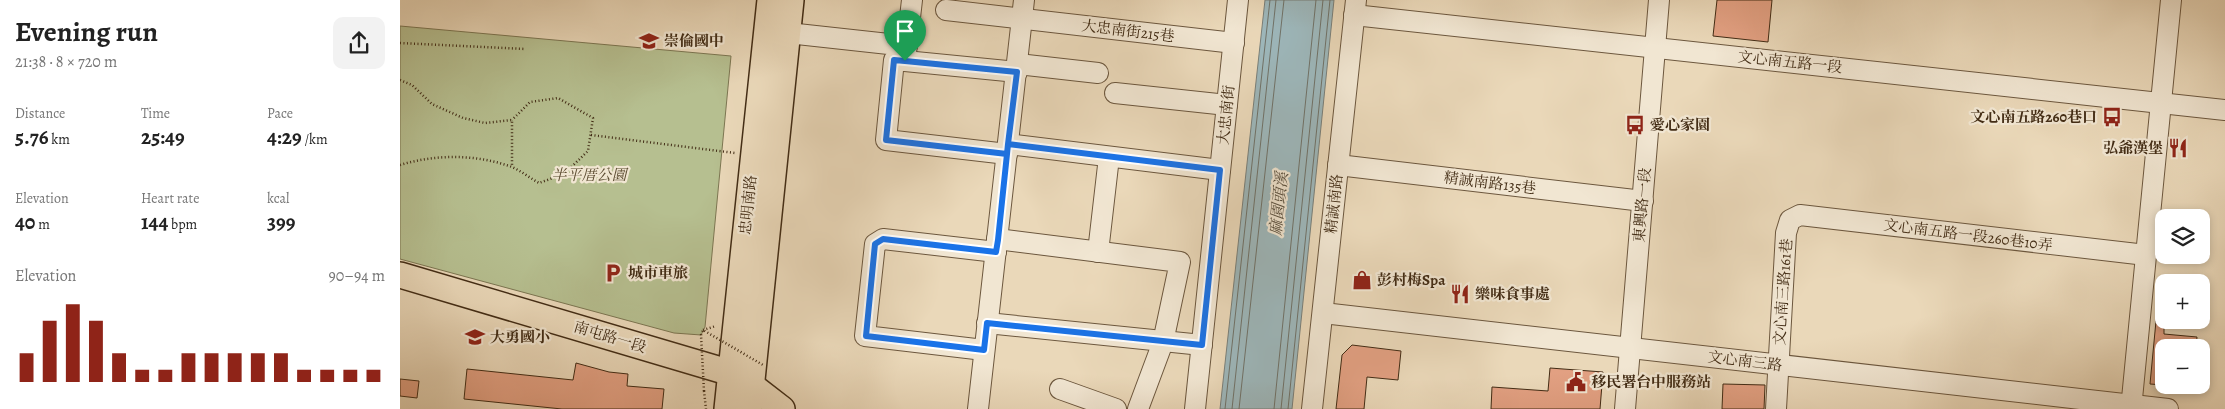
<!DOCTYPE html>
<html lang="en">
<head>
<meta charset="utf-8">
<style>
	body { margin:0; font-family:Alegreya,"Noto Serif TC",serif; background:#f2f2f2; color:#222; height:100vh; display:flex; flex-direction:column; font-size:19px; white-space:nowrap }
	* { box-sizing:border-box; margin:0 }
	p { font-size:16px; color:#767676 }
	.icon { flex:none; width:28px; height:28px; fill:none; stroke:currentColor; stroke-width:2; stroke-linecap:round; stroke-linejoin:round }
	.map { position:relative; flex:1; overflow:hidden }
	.drawer { display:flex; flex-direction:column; background:#fff; width:400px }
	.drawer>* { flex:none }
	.controls { position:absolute; left:1755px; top:209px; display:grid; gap:10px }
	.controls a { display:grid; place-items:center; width:55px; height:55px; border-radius:10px; background:#fff; box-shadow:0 2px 8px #0003; font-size:25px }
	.pin { position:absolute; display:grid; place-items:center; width:42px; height:42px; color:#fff; margin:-51px -21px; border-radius:50% 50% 50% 0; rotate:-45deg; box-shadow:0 0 5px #0007 }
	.pin .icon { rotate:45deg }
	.round { display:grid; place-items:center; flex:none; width:52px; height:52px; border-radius:10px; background:#f2f2f2 }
	.head { display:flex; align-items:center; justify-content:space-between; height:85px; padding:0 15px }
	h1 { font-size:28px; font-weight:700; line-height:38px }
	.figures { display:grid; grid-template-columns:repeat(3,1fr); gap:8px; height:85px; padding:5px 15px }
	.figures div { display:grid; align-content:center }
	.figures b { font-size:21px; font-weight:700 }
	.figures small { font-size:14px; font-weight:400 }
	.figures p { font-size:14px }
	.chart { height:140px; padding:10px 15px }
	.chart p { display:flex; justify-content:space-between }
	.chart svg { width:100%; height:90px; margin-top:5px; stroke:#8f2418; stroke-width:6 }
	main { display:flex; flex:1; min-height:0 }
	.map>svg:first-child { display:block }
	.green { fill:#b6bf90; stroke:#7c7652 }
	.water { fill:#9db7bb; stroke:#797f79 }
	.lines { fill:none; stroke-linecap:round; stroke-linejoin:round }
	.shore { stroke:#707268; stroke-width:1 }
	.building { fill:#e2a082; stroke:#422c15 }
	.minor-casing { stroke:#6c573e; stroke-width:22 }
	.major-casing { stroke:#422c15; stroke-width:28 }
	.path { stroke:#422c15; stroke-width:2.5; stroke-dasharray:1 2.5; stroke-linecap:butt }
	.minor { stroke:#f1e6d2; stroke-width:20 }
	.major { stroke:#ead8b9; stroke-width:25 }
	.path-bridge { stroke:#422c15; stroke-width:2.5; stroke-dasharray:1 2.5; stroke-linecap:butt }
	.route-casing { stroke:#fff; stroke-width:10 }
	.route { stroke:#1a73e8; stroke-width:6 }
	.labels { text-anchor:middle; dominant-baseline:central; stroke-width:4.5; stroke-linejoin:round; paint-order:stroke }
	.street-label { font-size:15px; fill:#422c15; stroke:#f1e6d2 }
	.poi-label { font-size:15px; font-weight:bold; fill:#422c15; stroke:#f1e6d2; text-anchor:start }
	.park-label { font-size:15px; font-style:italic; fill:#59492e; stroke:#f1e6d2 }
	.water-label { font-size:16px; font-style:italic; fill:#594f3e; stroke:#f1e6d2 }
</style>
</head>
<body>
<main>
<section class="drawer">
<div class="head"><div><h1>Evening run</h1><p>21:38 · 8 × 720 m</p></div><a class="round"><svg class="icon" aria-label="share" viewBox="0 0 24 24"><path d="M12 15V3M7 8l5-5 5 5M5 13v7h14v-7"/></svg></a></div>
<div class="figures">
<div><p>Distance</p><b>5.76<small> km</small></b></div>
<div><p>Time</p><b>25:49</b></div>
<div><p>Pace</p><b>4:29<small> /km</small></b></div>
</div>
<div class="figures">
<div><p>Elevation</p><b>40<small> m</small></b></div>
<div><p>Heart rate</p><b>144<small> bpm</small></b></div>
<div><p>kcal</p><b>399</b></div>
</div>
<div class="chart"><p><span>Elevation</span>90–94 m</p>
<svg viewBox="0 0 160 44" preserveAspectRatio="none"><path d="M5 44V30M15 44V14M25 44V6M35 44V14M45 44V30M55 44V38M65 44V38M75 44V30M85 44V30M95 44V30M105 44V30M115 44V30M125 44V38M135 44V38M145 44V38M155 44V38"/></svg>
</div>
</section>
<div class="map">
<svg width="1825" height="409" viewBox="0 0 1825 409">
	<rect width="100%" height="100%" fill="#ead8b9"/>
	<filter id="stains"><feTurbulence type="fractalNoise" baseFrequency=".004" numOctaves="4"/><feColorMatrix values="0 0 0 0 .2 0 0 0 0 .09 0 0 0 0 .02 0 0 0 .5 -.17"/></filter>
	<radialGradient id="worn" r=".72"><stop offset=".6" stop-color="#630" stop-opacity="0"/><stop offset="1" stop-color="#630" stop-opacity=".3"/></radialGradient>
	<path class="green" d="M0,26L331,56L305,327L301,335L274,333L0,259Z"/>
	<path class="water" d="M865,0H934L892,409H820Z"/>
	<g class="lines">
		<g class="shore">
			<path d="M825,409L870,0"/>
			<path d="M832,409L876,0"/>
			<path d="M839,409L884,0"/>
			<path d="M874,409L916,0"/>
			<path d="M881,409L923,0"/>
			<path d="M888,409L930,0"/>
		</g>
	</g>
	<g class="building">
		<path d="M1317,0H1372L1368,42L1313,36Z"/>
		<path d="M1756,321L1764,322V334L1797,337L1796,348H1764V385L1750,384Z"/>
		<path d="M952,345L1001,351L998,380L967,377L964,409H936L942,355Z"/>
		<path d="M176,363L209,372L228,374L227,386L264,389L262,409H162L64,399L67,369L173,380Z"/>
		<path d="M1150,368L1203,372L1200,409H1091L1092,387L1148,391Z"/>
		<path d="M0,379L19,381L17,398L0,396Z"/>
		<path d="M1323,384L1365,385L1364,409H1322Z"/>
	</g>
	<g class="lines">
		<defs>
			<g id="minor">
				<path d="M512,0L505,61L494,60L486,140L607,154"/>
				<path d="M546,10L834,43"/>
				<path d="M954,15L1825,110"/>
				<path d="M388,33L507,46"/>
				<path d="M505,61L617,72"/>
				<path d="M618,64L698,73"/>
				<path d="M715,93L827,105"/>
				<path d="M608,144L820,170"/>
				<path d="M938,165L1243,201"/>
				<path d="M597,239L780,262L763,342L738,409"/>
				<path d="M698,252L709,157"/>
				<path d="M923,313L1768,409"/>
				<path d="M587,323L802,345"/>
				<path d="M584,350L465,336L475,244L483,239L596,252"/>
				<path d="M660,389L716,409"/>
				<path d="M578,409L624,0"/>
				<path d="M795,409L838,0"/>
				<path d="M912,409L956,0"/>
				<path d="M1225,409L1259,0"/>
				<path d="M1376,409L1386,233L1390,220L1400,215L1746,255"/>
				<path d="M1731,409L1771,0"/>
			</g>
			<g id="major">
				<path d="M0,275L331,373L351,385L382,409"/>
				<path d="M327,409L370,0"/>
				<path d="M349,409L391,0"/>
			</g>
		</defs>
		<use href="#minor" class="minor-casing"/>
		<use href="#major" class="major-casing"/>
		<g class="path">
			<path d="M0,43L125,49"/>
			<path d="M0,80L12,85L32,104L63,118L85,123L112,120V167"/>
			<path d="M191,135L335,153"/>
			<path d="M0,165C36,154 76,154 112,167C121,171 130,178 139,183L164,174L188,151L193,118L158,98L130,102L112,120"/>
			<path d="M303,330L316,326"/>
			<path d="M304,391L306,409"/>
		</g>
		<use href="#minor" class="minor"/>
		<use href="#major" class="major"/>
		<path class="path-bridge" d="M304,391L301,335L303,330L363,365"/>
	</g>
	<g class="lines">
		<defs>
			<path id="route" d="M505,61L617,72L608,144L607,154L598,240L596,252L483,239L475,244L466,336L584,350L587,323L802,345L820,170L608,144L607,154L486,140L494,60L505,61"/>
		</defs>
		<use href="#route" class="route-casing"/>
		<use href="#route" class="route"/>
	</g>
	<defs>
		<symbol id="school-bare" viewBox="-9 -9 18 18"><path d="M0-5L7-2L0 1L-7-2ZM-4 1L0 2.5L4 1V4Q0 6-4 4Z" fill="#8f2418" stroke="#f1e6d2" stroke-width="2.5" paint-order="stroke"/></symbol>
		<symbol id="bus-bare" viewBox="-9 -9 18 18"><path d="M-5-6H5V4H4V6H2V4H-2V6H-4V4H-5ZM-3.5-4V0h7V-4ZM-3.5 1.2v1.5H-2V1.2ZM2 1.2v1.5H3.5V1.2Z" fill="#8f2418" stroke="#f1e6d2" stroke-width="2.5" paint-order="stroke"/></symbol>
		<symbol id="restaurant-bare" viewBox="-9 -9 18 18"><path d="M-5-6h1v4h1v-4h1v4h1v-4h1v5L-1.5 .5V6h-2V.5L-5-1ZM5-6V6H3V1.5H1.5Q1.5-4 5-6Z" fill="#8f2418" stroke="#f1e6d2" stroke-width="2.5" paint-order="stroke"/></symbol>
		<symbol id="parking-bare" viewBox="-9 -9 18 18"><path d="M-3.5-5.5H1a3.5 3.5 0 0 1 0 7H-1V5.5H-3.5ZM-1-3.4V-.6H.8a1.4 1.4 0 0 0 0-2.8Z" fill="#8f2418" stroke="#f1e6d2" stroke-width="2.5" paint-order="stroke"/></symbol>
		<symbol id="shop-bare" viewBox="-9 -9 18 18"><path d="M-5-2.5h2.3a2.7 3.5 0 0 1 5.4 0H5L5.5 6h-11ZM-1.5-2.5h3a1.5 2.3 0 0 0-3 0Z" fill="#8f2418" stroke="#f1e6d2" stroke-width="2.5" paint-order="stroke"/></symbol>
		<symbol id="civic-bare" viewBox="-9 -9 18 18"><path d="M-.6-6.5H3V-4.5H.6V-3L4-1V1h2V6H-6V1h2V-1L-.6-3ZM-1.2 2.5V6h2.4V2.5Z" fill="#8f2418" stroke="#f1e6d2" stroke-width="2.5" paint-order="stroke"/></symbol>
	</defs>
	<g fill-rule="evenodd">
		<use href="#school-bare" x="235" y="27" width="28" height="28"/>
		<use href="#bus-bare" x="1698" y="103" width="28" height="28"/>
		<use href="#bus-bare" x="1221" y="111" width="28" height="28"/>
		<use href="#restaurant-bare" x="1764" y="134" width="28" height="28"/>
		<use href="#parking-bare" x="199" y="259" width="28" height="28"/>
		<use href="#shop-bare" x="948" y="266" width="28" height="28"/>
		<use href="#restaurant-bare" x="1046" y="280" width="28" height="28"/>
		<use href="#school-bare" x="61" y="323" width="28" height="28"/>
		<use href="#civic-bare" x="1162" y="368" width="28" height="28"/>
	</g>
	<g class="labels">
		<g class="street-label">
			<text transform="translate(728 31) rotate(7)">大忠南街215巷</text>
			<text transform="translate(1390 62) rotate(6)">文心南五路一段</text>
			<text transform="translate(826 115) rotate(-84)">大忠南街</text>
			<text transform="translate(1090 183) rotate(7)">精誠南路135巷</text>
			<text transform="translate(934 204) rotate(-84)">精誠南路</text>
			<text transform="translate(348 205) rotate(-84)">忠明南路</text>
			<text transform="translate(1242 205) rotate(-85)">東興路一段</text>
			<text transform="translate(1568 235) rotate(7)">文心南五路一段260巷10弄</text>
			<text transform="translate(1383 292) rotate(-86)">文心南三路161巷</text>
			<text transform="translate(210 337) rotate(17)">南屯路一段</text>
			<text transform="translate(1345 361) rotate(7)">文心南三路</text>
		</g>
		<g class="poi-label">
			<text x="264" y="41">崇倫國中</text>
			<text x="1697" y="117" text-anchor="end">文心南五路260巷口</text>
			<text x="1250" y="125">愛心家園</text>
			<text x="1763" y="148" text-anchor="end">弘爺漢堡</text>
			<text x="228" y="273">城市車旅</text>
			<text x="977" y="280">彭村梅Spa</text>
			<text x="1075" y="294">樂味食事處</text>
			<text x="90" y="337">大勇國小</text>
			<text x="1191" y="382">移民署台中服務站</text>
		</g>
		<g class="park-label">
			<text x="189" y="175">半平厝公園</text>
		</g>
		<g class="water-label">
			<text transform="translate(879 204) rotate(-84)">麻園頭溪</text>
		</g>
	</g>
	<rect width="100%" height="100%" filter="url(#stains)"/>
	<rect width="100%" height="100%" fill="url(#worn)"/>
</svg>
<div class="controls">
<a><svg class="icon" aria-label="layers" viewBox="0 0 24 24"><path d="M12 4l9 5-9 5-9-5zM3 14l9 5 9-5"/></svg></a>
<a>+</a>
<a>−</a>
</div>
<div class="pin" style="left:505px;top:61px;background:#1e9e55"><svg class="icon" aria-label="arrive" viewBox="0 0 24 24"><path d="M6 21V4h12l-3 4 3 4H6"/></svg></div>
</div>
</main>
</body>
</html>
